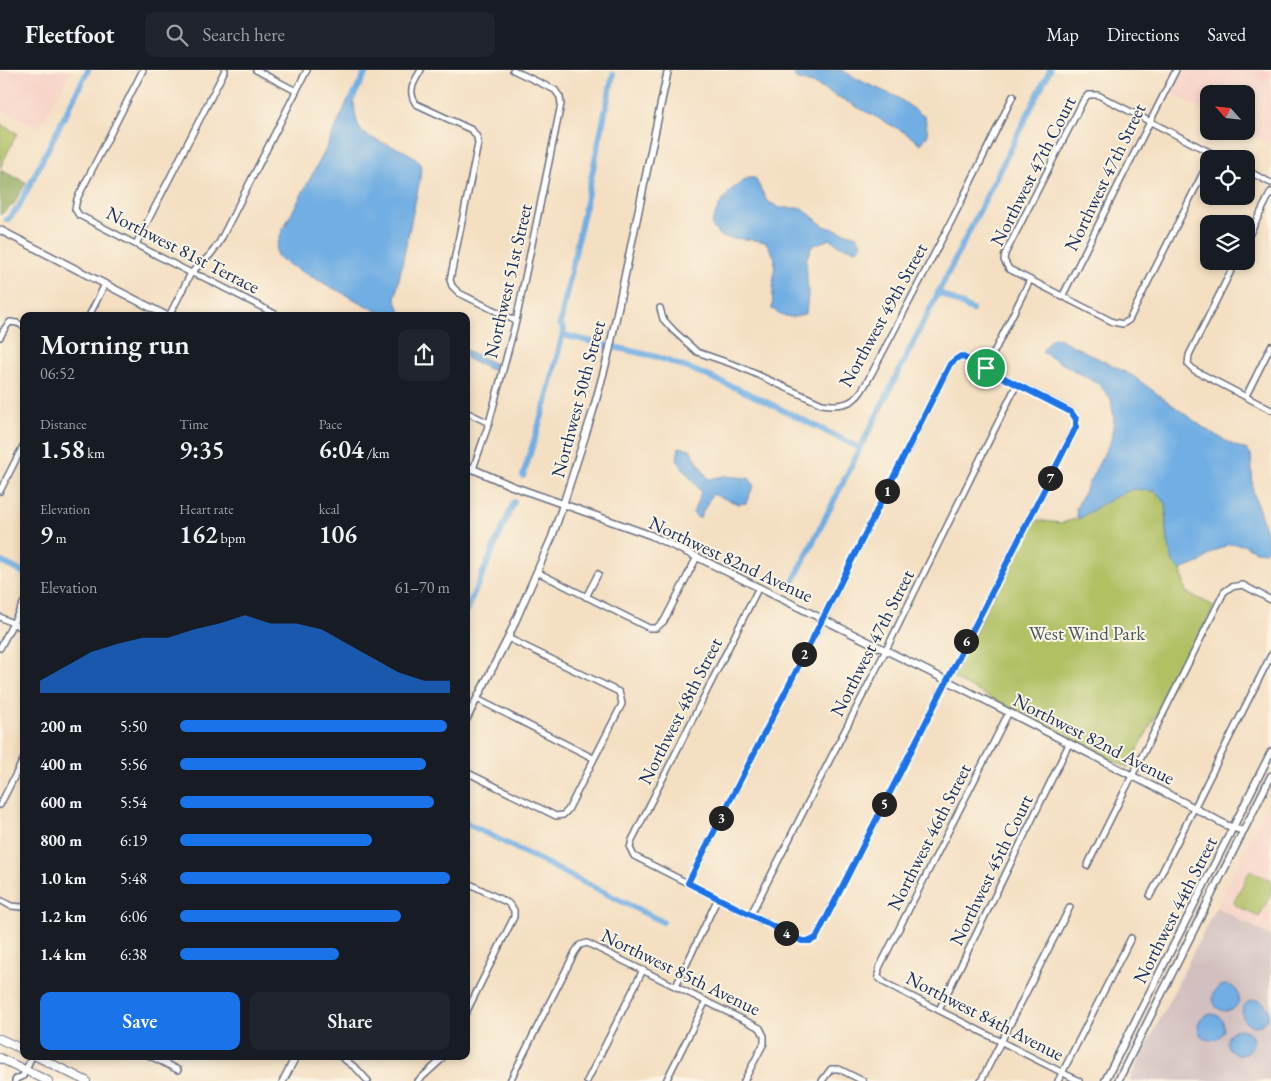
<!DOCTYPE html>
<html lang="en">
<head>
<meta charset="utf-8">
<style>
	body { margin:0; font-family:"EB Garamond",serif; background:#20242c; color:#f1f3f6; height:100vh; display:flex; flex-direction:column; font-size:19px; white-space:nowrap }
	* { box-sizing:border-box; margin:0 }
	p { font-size:16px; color:#9ea1a6 }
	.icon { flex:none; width:28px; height:28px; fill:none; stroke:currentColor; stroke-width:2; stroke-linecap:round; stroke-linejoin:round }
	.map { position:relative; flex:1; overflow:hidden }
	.details { position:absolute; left:20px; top:242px; width:450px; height:748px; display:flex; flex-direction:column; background:#171b24; border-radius:10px; box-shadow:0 2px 8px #0003 }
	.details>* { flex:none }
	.needle { width:32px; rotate:297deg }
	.tools { position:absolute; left:1200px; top:15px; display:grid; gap:10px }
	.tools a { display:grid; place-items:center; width:55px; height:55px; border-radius:10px; background:#171b24; box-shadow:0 2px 8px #0003; font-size:25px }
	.pin { position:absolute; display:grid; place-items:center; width:42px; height:42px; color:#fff; margin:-21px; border:2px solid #fff; border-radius:50%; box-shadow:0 1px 5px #0007 }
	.km { position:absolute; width:25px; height:25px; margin:-12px; border-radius:50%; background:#222; color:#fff; font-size:14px; line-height:25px; text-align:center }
	.round { display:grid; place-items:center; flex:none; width:52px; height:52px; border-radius:10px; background:#20242c }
	.summary { display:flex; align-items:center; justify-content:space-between; height:85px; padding:0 20px }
	h1 { font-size:28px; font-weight:600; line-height:38px }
	.figures { display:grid; grid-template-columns:repeat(3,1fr); gap:8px; height:85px; padding:5px 20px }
	.figures div { display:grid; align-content:center }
	.figures b { font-size:25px; font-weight:600 }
	.figures small { font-size:14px; font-weight:400 }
	.figures p { font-size:14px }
	.chart { height:140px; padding:10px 20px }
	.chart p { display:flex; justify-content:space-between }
	.chart svg { width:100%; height:90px; margin-top:5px; fill:#1a73e8; opacity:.7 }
	.action { display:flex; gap:10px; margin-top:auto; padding:10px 20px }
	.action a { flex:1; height:58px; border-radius:10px; background:#1a73e8; color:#fff; font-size:20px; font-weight:600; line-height:58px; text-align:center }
	.action a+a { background:#20242c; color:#f1f3f6 }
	ul { padding:0 20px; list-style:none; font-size:16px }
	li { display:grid; grid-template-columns:80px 60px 1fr; align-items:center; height:38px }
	li i { height:12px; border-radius:6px; background:#1a73e8 }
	header { display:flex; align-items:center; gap:30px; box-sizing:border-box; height:70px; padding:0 25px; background:#171b24; border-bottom:1px solid #363941 }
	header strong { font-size:24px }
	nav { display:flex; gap:28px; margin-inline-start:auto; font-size:18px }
	.search { width:350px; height:45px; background:#20242c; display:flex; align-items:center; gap:12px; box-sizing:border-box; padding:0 18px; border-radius:10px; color:#9ea1a6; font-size:19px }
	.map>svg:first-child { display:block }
	.built { fill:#f7d1c6 }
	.industrial { fill:#d2bfbf }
	.green { fill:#b0c063; stroke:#667860 }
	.forest { fill:#8ca659; stroke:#546a5c }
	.water { fill:#71aee3; stroke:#466ea0 }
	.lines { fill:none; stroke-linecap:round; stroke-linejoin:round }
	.canal { stroke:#71aee3; stroke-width:6 }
	.minor-casing { stroke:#676d81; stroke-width:8 }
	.tertiary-casing { stroke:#676d81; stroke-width:9 }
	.secondary-casing { stroke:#676d81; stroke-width:10 }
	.minor { stroke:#fff; stroke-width:5 }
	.tertiary { stroke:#fff; stroke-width:6 }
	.secondary { stroke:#fff; stroke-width:8 }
	.route-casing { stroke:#fff; stroke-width:10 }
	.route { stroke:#1a73e8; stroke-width:6 }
	.labels { text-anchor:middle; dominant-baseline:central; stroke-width:4; stroke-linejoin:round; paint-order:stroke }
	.street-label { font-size:19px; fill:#1b2f5e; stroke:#fcf5e5 }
	.park-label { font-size:19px; fill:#485a60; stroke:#fcf5e5 }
</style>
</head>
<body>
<header>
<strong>Fleetfoot</strong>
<div class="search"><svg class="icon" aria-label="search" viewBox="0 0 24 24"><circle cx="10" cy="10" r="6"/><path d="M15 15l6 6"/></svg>Search here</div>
<nav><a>Map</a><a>Directions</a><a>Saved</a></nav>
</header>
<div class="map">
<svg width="1271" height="1011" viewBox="0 0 1271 1011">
	<rect width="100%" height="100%" fill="#fcf5e5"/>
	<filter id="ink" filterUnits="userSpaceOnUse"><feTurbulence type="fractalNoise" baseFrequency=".02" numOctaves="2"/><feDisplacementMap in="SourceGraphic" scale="10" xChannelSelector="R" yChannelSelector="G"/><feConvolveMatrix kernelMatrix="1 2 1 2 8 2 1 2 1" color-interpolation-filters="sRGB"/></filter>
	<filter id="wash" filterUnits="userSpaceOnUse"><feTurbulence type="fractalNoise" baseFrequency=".0096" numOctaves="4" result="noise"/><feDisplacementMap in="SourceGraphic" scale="20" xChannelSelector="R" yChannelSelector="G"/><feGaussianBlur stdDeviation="1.12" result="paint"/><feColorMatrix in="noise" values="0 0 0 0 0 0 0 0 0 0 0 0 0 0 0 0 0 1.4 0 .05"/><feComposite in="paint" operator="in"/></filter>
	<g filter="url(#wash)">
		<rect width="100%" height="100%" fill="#f4dfc2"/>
		<g class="built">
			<path d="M0,0H72L39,58L0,38Z"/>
			<path d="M1183,0H1271V74L1246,61V24H1209V43L1170,23Z"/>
			<path d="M1271,728V866L1216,837Z"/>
		</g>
		<path class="industrial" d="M1216,837L1271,866V1011H1129Z"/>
		<g class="green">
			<path d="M0,54L17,63L0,98Z"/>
			<path d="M1132,419L1155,421L1166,433V462L1173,492L1181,500L1186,522L1214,536L1128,698L952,608L1028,459L1035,450L1061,453L1080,448L1104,433Z"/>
			<path d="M1250,800L1271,811V824L1259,847L1233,834Z"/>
		</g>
		<path class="forest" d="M0,100L26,112L14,134L0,145Z"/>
		<g class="water">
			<path d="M793,0H841L863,12L897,27L925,47L928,65L921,74L904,62L818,16L796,9Z"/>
			<path d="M348,30L354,33C355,41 356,53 360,59C373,75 412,77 420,94C422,99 420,104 420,109L395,228L401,244L403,246H385L378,242L284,192L277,186L276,179L282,161L325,81Z"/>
			<path d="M748,108H755L767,131L780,138H802L824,156L857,166L862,175L857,180L840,176L830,169L812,176L806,190L808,225L806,243C790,250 786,247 772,239L775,188L766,172L754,170L721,167L711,155L719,136L731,120Z"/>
			<path d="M1056,267L1133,306L1204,358L1231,374L1247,380L1251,384L1253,421L1267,465L1269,478L1265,482L1255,481L1244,475L1229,474L1213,482L1204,489L1201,492L1181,500L1173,493L1166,462V433L1155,421L1132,419L1104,433L1080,448L1077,447L1076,438L1111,370L1114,350L1111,329L1100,315L1042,282C1046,275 1048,270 1056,267Z"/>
			<path d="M466,280L495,294L494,300H491L466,288Z"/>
			<path d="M679,377L690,379L708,409L724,406L749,408L754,415L746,433L739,434L712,424L699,449L693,443L701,422L677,390Z"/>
			<circle cx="1226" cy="928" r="13"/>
			<circle cx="1255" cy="943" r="13"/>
			<circle cx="1211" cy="957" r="13"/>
			<circle cx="1240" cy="972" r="13"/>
		</g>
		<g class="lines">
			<g class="canal">
				<path d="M351,31L367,0"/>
				<path d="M7,150L18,138L88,0"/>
				<path d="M938,222L972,240"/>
				<path d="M563,265L657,287L693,300L748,323L860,378"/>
				<path d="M523,406L546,332L564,259L560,254L613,5"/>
				<path d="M0,491L24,503"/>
				<path d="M791,516L1050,0"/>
				<path d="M466,541L514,432"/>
				<path d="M466,753L663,852"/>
			</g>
		</g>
	</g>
	<g filter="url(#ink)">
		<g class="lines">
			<defs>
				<g id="minor">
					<path d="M143,0L77,129L75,139L79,145L191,203L203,207L279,246"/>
					<path d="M256,0L296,21"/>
					<path d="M421,0C414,12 407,21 416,34L472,60L477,67L478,74L450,210L452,216L459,223L516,251"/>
					<path d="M1209,91L1129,250L1123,254L1113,252L1009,199L1004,190L1005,184L1083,31L1088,25H1098L1223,89"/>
					<path d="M1246,100L1271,113"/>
					<path d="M1246,171L1271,122"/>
					<path d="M136,174L225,0"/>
					<path d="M1236,191L1189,285L1188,294L1194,300L1271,340"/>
					<path d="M1062,227L1176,0"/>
					<path d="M660,238L663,249L674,261L697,282L738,296L822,334C855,339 859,326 873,301L953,148L1013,26"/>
					<path d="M89,246L105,214"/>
					<path d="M169,246L191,203L210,185L219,173L307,0"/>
					<path d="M0,267L5,258L10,252L17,253L24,256"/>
					<path d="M986,298L1030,210"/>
					<path d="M1246,326L1271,276"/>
					<path d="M466,342L489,353"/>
					<path d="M473,399L489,353L516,251L561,34L560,27L555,20L513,0"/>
					<path d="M0,421L24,374"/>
					<path d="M537,502L649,558H656L664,551L697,487"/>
					<path d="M586,527L598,504"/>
					<path d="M0,547L24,559"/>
					<path d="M0,578L24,532"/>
					<path d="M477,629L593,688"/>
					<path d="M1009,642L879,898L878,907L885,913L1079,1011"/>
					<path d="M466,702L556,746L563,745L568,740L622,634L621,629L619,622L508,568"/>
					<path d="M0,735L24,688"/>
					<path d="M1087,796L1224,522L1231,517L1243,515L1271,530"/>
					<path d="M466,812L508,833L514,840V847L466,943"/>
					<path d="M688,813L823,549L950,294L956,289L961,286L1071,341L1076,349V357L816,868L810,871H802L634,786L630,778L632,770L759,517"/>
					<path d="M1150,826L1271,585"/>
					<path d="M0,830L11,836L22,837L24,836"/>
					<path d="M751,844L886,580L1017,314"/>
					<path d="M676,916L718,828"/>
					<path d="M939,940L1069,674"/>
					<path d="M150,986L178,1000"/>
					<path d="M340,986L357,999L368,1011"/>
					<path d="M15,1011L16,1009L23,1006L32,986"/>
					<path d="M418,1011L441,990L443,986"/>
					<path d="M510,1011L575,882L580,875L587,873L760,958L764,966V973L744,1011"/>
					<path d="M587,1011L643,900"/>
					<path d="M666,1011L706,931"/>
					<path d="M822,1011L831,999H839L863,1011"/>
					<path d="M981,1011L1070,837"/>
					<path d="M1058,1011L1131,868"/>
				</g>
				<g id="tertiary">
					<path d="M0,160L167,246"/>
					<path d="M466,396L512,416L650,465L697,487L946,610L1187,734L1226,755L1243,761"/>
					<path d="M466,650L508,568L552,467L563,435L593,341L608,286L668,0"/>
					<path d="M283,1011L296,986"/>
					<path d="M1105,1011L1271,682"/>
					<path d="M1118,1011L1271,706"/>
				</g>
				<g id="secondary">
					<path d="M0,969L24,980"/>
					<path d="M36,986L86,1011"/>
					<path d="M0,988L48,1011"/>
				</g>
			</defs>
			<use href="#minor" class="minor-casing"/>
			<use href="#tertiary" class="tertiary-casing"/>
			<use href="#secondary" class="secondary-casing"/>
			<use href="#minor" class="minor"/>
			<use href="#tertiary" class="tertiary"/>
			<use href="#secondary" class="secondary"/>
		</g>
	</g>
	<g class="lines" filter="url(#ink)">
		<defs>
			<path id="route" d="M961,286L1071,342L1076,349V357L816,868L810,871H802L688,813L823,548L950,294L956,289Z"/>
		</defs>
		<use href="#route" class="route-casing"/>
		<use href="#route" class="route"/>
	</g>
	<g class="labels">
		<g class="street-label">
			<text transform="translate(1033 101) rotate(-63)">Northwest 47th Court</text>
			<text transform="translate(1105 107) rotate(-64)">Northwest 47th Street</text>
			<text transform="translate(183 180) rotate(27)">Northwest 81st Terrace</text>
			<text transform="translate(508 211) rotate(-77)">Northwest 51st Street</text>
			<text transform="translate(883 245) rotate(-61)">Northwest 49th Street</text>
			<text transform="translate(578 329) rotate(-75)">Northwest 50th Street</text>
			<text transform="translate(731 489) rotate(25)">Northwest 82nd Avenue</text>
			<text transform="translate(872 573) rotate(-63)">Northwest 47th Street</text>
			<text transform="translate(680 641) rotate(-63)">Northwest 48th Street</text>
			<text transform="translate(1094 669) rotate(27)">Northwest 82nd Avenue</text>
			<text transform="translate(929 767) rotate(-63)">Northwest 46th Street</text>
			<text transform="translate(991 800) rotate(-64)">Northwest 45th Court</text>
			<text transform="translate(1175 840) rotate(-63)">Northwest 44th Street</text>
			<text transform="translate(681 902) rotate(26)">Northwest 85th Avenue</text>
			<text transform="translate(985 946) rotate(27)">Northwest 84th Avenue</text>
		</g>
		<g class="park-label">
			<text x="1087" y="563">West Wind Park</text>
		</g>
	</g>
</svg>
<div class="tools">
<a><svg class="needle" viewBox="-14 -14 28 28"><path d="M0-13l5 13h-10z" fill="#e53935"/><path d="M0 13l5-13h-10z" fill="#9ea1a6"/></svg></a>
<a><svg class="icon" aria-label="locate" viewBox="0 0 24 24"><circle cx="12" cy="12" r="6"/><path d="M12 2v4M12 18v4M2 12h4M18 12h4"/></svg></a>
<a><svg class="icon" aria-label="layers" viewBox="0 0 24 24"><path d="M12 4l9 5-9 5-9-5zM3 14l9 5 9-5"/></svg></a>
</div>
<div class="pin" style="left:986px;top:298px;background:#1e9e55"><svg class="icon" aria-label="arrive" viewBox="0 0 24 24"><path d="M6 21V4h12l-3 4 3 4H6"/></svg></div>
<b class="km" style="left:887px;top:421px">1</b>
<b class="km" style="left:804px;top:584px">2</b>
<b class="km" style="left:721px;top:748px">3</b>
<b class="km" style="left:786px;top:863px">4</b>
<b class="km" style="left:884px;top:734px">5</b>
<b class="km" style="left:966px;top:571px">6</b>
<b class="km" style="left:1050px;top:408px">7</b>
<section class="details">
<div class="summary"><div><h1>Morning run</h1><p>06:52</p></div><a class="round"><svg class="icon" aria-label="share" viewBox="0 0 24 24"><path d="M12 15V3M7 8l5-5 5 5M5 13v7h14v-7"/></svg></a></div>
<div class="figures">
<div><p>Distance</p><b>1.58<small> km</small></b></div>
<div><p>Time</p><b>9:35</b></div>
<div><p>Pace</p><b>6:04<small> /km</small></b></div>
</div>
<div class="figures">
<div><p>Elevation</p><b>9<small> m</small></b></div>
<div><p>Heart rate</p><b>162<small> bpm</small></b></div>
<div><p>kcal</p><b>106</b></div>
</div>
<div class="chart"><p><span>Elevation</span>61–70 m</p>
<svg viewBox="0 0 160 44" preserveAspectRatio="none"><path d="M0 44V38L10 31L20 24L30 20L40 17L50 17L60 13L70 10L80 6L90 10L100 10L110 13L120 20L130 27L140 34L150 38L160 38V44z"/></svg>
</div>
<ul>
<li><b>200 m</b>5:50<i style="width:99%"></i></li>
<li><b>400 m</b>5:56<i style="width:91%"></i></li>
<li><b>600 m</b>5:54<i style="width:94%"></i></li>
<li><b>800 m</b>6:19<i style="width:71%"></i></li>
<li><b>1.0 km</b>5:48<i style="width:100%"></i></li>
<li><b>1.2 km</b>6:06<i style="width:82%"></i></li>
<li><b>1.4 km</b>6:38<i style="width:59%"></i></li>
</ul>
<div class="action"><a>Save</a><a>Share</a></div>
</section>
</div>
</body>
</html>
